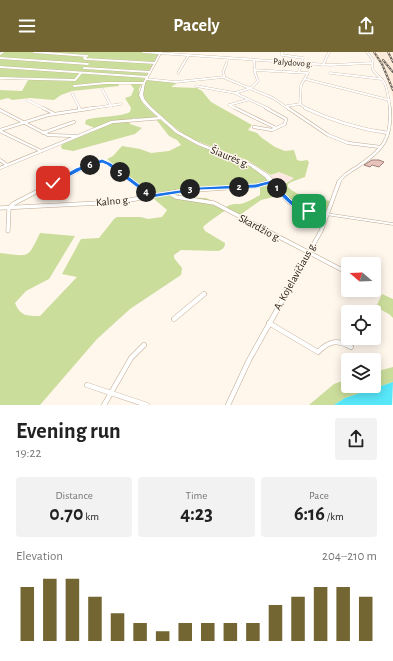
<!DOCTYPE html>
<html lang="en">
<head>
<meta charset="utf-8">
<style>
	body { margin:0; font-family:"Alegreya Sans",sans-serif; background:#f2f2f2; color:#222; height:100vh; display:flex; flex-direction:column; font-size:15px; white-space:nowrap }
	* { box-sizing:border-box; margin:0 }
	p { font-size:13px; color:#767676 }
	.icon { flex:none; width:22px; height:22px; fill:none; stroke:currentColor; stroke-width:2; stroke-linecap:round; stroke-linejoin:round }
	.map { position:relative; height:353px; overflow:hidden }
	.side { display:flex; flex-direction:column; background:#fff; flex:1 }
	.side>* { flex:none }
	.needle { width:26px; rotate:289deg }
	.fabs { position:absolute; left:341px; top:205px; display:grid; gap:8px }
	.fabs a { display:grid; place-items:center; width:40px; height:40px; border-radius:4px; background:#fff; box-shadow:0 2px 10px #0003; font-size:20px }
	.pin { position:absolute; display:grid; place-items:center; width:34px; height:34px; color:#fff; margin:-17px; border-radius:8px; box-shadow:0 2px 6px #0006 }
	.km { position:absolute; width:20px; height:20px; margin:-10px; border-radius:50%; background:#222; color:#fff; font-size:11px; line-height:20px; text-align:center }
	.round { display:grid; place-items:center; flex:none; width:42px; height:42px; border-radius:4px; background:#f2f2f2 }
	.summary { display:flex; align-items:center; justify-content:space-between; height:68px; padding:0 16px }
	h1 { font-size:22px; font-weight:600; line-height:30px }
	.metrics { display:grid; grid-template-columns:repeat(3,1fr); gap:6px; height:68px; padding:4px 16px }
	.metrics div { display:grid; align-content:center; border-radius:4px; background:#f2f2f2; text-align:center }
	.metrics b { font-size:20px; font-weight:600 }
	.metrics small { font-size:11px; font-weight:400 }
	.metrics p { font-size:11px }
	.chart { height:112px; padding:8px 16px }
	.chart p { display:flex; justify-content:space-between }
	.chart svg { width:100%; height:72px; margin-top:4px; stroke:#736633; stroke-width:6 }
	header { display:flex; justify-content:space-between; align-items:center; height:52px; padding:0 16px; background:#736633; color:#fff; font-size:18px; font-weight:600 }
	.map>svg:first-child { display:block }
	.built { fill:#fbebd8 }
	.industrial { fill:#fde9e2 }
	.green { fill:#cbdd9b; fill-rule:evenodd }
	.water { fill:#57e7f9 }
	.building { fill:#e7c3bc; stroke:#a07f78 }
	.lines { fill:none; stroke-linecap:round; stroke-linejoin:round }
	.minor-far3-casing { stroke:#bfaa91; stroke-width:2.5 }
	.minor-far2-casing { stroke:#bfaa91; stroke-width:3.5 }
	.minor-far1-casing { stroke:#bfaa91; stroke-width:4.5 }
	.minor-casing { stroke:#bfaa91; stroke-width:5.5 }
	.secondary-casing { stroke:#bfaa91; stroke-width:1 }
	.minor-far3 { stroke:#fff; stroke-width:2 }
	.minor-far2 { stroke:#fff; stroke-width:2.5 }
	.minor-far1 { stroke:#fff; stroke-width:3.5 }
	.minor { stroke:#fff; stroke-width:4.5 }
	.secondary { fill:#fff; fill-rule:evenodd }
	.rail-casing { stroke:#696057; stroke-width:2 }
	.rail { stroke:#fff6ec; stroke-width:1; stroke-dasharray:2; stroke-linecap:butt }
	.route { fill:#1a73e8; stroke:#fff }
	.labels { text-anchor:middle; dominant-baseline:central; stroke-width:3; stroke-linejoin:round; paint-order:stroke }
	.far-street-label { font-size:9px; fill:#221a11; stroke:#fff6ec }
	.street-label { font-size:11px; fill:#221a11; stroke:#fff6ec }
</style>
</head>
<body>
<header><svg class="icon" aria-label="menu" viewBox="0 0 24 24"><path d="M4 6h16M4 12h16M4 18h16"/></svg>Pacely<svg class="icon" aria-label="share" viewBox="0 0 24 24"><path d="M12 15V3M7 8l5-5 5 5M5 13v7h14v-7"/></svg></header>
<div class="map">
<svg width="393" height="353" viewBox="0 0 393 353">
	<rect width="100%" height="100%" fill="#fff6ec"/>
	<path class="built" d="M371,0H393V46L383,17Z"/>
	<path class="industrial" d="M279,120L294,126L281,134L270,124Z"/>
	<g class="green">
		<path d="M0,0H159L139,37C138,49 146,55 154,62C168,74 182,86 199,94C217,101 239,105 255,117C265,124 273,134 281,143L261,148L240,163L228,157C221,161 208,170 203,175L205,179L225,191C225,196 222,198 218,199L181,198L174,203V206L182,216L181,223L130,257L97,287L40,353H0V201C30,204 27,208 40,181L75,184L49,227L26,239L15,251C20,264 27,264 40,264L77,225L62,222L81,187L99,186L114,167L117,165H141L148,167L162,165L167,158L107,107L113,104L122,94L140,97L151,101L169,99L181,93L177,88L169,84L155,66H133L129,70L130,72L142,76L135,82L73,99L62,97L61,94L63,92L97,77L85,72L86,68C97,64 122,65 130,60L131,56L125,46L131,44L134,37L129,30H118L119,34L72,39L61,43L54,48L30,46L12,48L8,46L0,48V38L22,39L28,28L0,27ZM252,135L260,136V143C254,146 245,152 238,152C233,152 231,152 226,155L206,146L181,145L177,140Z"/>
		<path d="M148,27L177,31L171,35L197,36L202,39L211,50L252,73L248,78L257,81L262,86L275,95L285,99L294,98L297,108L301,109L307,108L309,110L305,125L291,130L288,132V135C299,146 316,146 330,149L326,160C297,154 293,153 275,131L282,134L294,126L279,120L271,123L247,108L189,86L174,75L151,56L144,47L143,35Z"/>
		<path d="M382,242L393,247V266L389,262L378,256L377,253Z"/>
		<path d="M393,315V330L345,346L334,353H309L334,332L348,327V334H374V320Z"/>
	</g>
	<path class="water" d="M393,330L392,353H334L345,346Z"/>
	<path class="building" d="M372,108H379L384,110L379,115L372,113L370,115L364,113Z"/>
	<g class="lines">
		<defs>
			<g id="minor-far3">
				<path d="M34,0L87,4L84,6L86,7L155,11"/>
				<path d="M143,0L330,13L371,11"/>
				<path d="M282,0V3L303,6L299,20"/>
				<path d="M367,0L373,8C369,23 380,21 385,32C388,40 389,49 390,57"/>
				<path d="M0,2L3,0"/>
				<path d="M0,6L88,12"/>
				<path d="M227,10L223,20L225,26L273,46L289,57"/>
				<path d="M323,13L329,0"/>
				<path d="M0,15L147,25"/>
				<path d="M84,16L150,20"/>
				<path d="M254,18L308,21L301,33L300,52L307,57"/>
				<path d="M178,21L188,4"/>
				<path d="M330,21L381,27"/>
				<path d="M0,26L75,28L81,21"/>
				<path d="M146,27L176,30L224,25"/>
				<path d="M305,27L389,48"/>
				<path d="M74,34L106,31H144"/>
				<path d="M196,34L235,41L269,57"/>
				<path d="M102,37L111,54"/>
				<path d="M72,41L80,57"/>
				<path d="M235,41L251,36L258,29L255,21L254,8"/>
				<path d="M27,48L45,57"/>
				<path d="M229,53L237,57"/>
				<path d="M229,53L247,48"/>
				<path d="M287,54L300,52"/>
				<path d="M87,57L121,52"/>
			</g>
			<g id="minor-far2">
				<path d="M43,56L53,61"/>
				<path d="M79,56L80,58"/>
				<path d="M235,56L276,76"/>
				<path d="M288,56L328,83L348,91L380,95"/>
				<path d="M305,56C332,69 359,77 388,81"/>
				<path d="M0,58L48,83L75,84"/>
				<path d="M254,75L272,78L285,72L286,67L266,56"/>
				<path d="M0,78L48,63L94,56"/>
				<path d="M0,79L41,99"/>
				<path d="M43,81L74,70"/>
				<path d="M0,108L7,113"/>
				<path d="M0,116L112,70L162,66"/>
				<path d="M53,131L99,109C111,109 124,124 134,131"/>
				<path d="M266,131L272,129"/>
				<path d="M338,131C343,123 349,120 357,115C383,98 392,87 390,56"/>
			</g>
			<g id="minor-far1">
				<path d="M133,130L151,144"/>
				<path d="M169,141L176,145L214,151L348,221"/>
				<path d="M0,156L119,150L179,139L256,134L269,130"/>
				<path d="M8,179L9,156L13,152L55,130"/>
				<path d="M294,227L321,179L339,130"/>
			</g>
			<g id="minor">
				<path d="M174,267L204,242"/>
				<path d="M269,271L318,300C329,289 337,287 351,295"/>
				<path d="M87,333L147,353"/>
				<path d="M104,353L131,306L144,293"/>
				<path d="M228,353L249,308L295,226"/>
			</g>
			<path id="secondary" d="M160,0H162L145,31L143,43L145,48L150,54L178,79L200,91L252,112L269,123L291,149L301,155L319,160L393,171V173L319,162L297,157L287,151L265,125L250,114L198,93L176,81L148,56L141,48L139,43L143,31Z"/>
		</defs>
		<use href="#minor-far3" class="minor-far3-casing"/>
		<use href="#minor-far2" class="minor-far2-casing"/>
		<use href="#minor-far1" class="minor-far1-casing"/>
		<use href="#minor" class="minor-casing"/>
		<use href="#secondary" class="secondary-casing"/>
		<use href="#minor-far3" class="minor-far3"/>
		<use href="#minor-far2" class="minor-far2"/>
		<use href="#minor-far1" class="minor-far1"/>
		<use href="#minor" class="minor"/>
		<use href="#secondary" class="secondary"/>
		<defs>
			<g id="rail">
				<path d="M374,0L382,12L393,38"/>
				<path d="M388,0L393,10"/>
				<path d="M383,8L393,20"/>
			</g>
		</defs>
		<use href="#rail" class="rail-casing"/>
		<use href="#rail" class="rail"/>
	</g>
	<path class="route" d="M102,107L111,111L152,142L200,135L256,132L272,128L291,148L312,159C299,167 278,140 270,132L256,136L200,138L151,146L107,113L102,111L80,119L55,132L50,131L76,116Z"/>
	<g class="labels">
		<g class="far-street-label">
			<text transform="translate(293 11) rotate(4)">Palydovo g.</text>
		</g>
		<g class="street-label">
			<text transform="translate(230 105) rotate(22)">Šiaurės g.</text>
			<text transform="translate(113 149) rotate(-5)">Kalno g.</text>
			<text transform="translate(260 176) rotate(28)">Skardžio g.</text>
			<text transform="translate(295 224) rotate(-61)">A. Kojelavičiaus g.</text>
		</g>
	</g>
</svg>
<div class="fabs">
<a><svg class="needle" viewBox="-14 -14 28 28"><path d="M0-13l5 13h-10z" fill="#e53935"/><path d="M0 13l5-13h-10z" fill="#767676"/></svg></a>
<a><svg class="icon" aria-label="locate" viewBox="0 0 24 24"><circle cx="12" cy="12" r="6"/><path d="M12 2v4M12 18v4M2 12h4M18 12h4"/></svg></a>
<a><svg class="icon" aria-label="layers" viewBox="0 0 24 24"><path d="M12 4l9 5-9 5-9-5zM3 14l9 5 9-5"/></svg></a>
</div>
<div class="pin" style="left:309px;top:159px;background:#1e9e55"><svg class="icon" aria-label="arrive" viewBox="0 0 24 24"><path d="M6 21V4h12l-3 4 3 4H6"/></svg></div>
<div class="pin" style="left:53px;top:131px;background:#d93025"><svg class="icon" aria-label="check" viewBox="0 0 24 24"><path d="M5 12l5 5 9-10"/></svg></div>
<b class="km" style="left:277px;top:136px">1</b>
<b class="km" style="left:239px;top:135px">2</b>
<b class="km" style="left:190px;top:137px">3</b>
<b class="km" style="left:146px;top:140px">4</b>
<b class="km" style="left:120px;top:120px">5</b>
<b class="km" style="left:90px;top:113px">6</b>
</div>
<section class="side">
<div class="summary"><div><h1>Evening run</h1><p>19:22</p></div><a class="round"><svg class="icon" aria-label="share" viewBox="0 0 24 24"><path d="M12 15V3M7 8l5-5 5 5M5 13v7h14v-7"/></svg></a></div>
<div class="metrics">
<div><p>Distance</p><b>0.70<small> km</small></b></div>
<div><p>Time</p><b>4:23</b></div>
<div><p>Pace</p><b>6:16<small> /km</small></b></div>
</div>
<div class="chart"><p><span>Elevation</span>204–210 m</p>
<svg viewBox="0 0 160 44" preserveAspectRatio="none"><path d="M5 44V11M15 44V6M25 44V6M35 44V17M45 44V27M55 44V33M65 44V38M75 44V33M85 44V33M95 44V33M105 44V33M115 44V22M125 44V17M135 44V11M145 44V11M155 44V17"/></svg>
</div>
</section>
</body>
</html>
